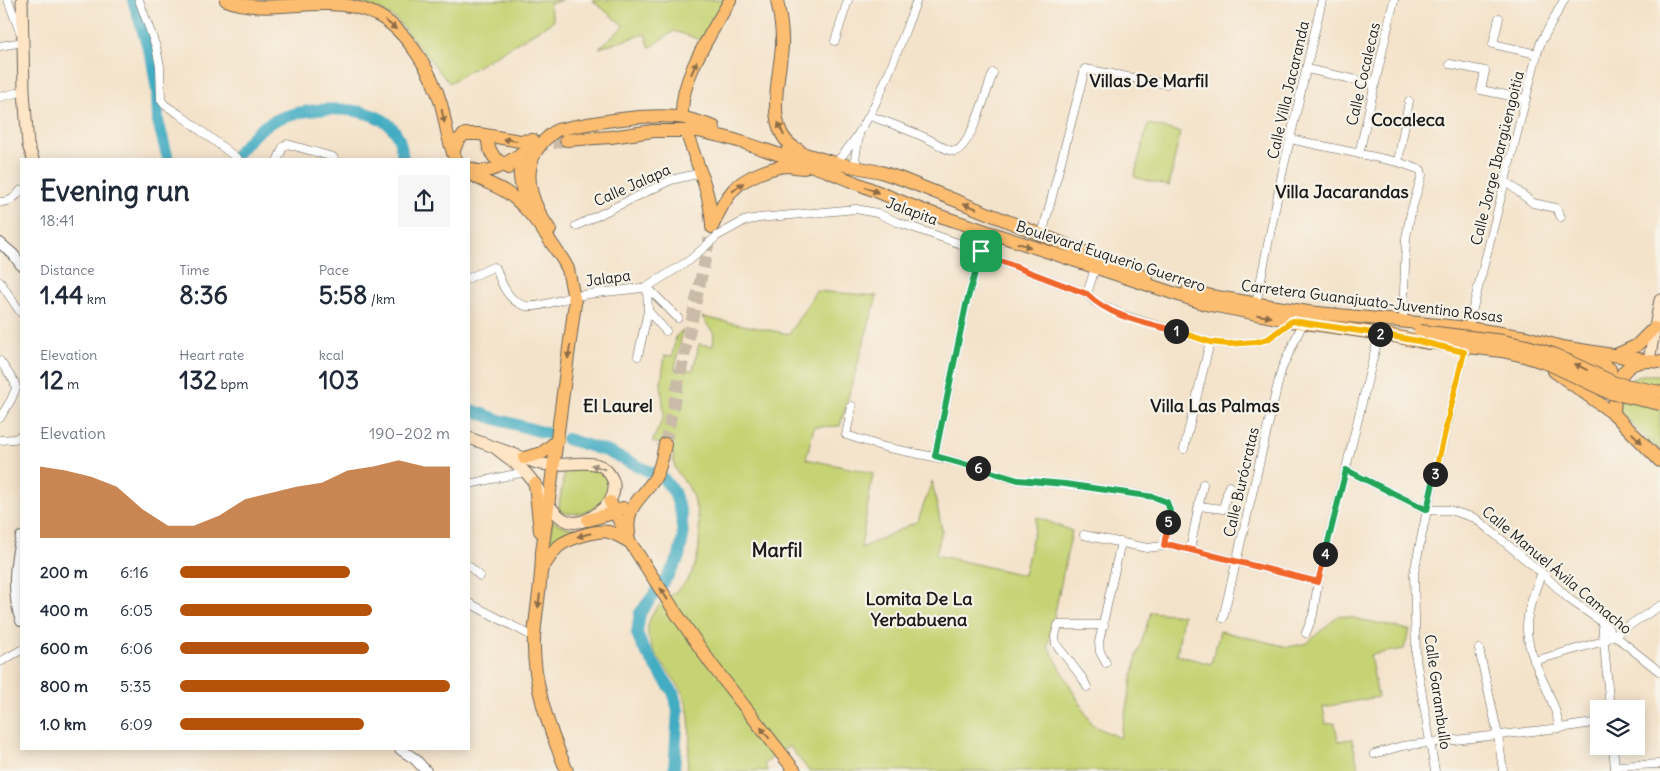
<!DOCTYPE html>
<html lang="en">
<head>
<meta charset="utf-8">
<style>
	body { margin:0; font-family:Delius,sans-serif; background:#f6f6f7; color:#1f2937; height:100vh; display:flex; flex-direction:column; font-size:19px; white-space:nowrap }
	* { box-sizing:border-box; margin:0 }
	p { font-size:16px; color:#747a83 }
	.icon { flex:none; width:28px; height:28px; fill:none; stroke:currentColor; stroke-width:2; stroke-linecap:round; stroke-linejoin:round }
	.map { position:relative; flex:1; overflow:hidden }
	.panel { position:absolute; left:20px; top:158px; width:450px; height:592px; display:flex; flex-direction:column; background:#fff; border-radius:0px; box-shadow:0 2px 12px #0003 }
	.panel>* { flex:none }
	.tools { position:absolute; left:1590px; top:700px; display:grid; gap:10px }
	.tools a { display:grid; place-items:center; width:55px; height:55px; border-radius:0px; background:#fff; box-shadow:0 2px 12px #0003; font-size:25px }
	.pin { position:absolute; display:grid; place-items:center; width:42px; height:42px; color:#fff; margin:-21px; border-radius:10px; box-shadow:0 2px 8px #0006 }
	.km { position:absolute; width:25px; height:25px; margin:-12px; border-radius:50%; background:#222; color:#fff; font-size:14px; line-height:25px; text-align:center }
	.round { display:grid; place-items:center; flex:none; width:52px; height:52px; border-radius:0px; background:#f6f6f7 }
	.headline { display:flex; align-items:center; justify-content:space-between; height:85px; padding:0 20px }
	h1 { font-size:28px; font-weight:700; line-height:38px }
	.figures { display:grid; grid-template-columns:repeat(3,1fr); gap:8px; height:85px; padding:5px 20px }
	.figures div { display:grid; align-content:center }
	.figures b { font-size:25px; font-weight:700 }
	.figures small { font-size:14px; font-weight:400 }
	.figures p { font-size:14px }
	.chart { height:140px; padding:10px 20px }
	.chart p { display:flex; justify-content:space-between }
	.chart svg { width:100%; height:90px; margin-top:5px; fill:#b45309; opacity:.7 }
	ul { padding:0 20px; list-style:none; font-size:16px }
	li { display:grid; grid-template-columns:80px 60px 1fr; align-items:center; height:38px }
	li i { height:12px; border-radius:6px; background:#b45309 }
	.map>svg:first-child { display:block }
	.green { fill:#c6d374; stroke:#717848 }
	.lines { fill:none; stroke-linecap:round; stroke-linejoin:round }
	.river { stroke:#42acc2; stroke-width:12 }
	.primary-tunnel { stroke:#c9bba8; stroke-width:12; stroke-dasharray:12 6; stroke-linecap:butt }
	.minor-casing { stroke:#686259; stroke-width:9 }
	.tertiary-casing { stroke:#686259; stroke-width:12 }
	.secondary-casing { stroke:#686259; stroke-width:13 }
	.primary-casing { stroke:#686259; stroke-width:14 }
	.minor { stroke:#fff; stroke-width:8 }
	.tertiary { stroke:#fff; stroke-width:10 }
	.secondary { stroke:#fee5c5; stroke-width:11 }
	.primary { stroke:#fcbd6f; stroke-width:12 }
	.primary-bridge-casing { stroke:#686259; stroke-width:14; stroke-linecap:butt }
	.primary-bridge { stroke:#fcbd6f; stroke-width:12 }
	.oneway { fill:#8c6c46 }
	.oneway2 { fill:#988b79 }
	.split-1-casing { stroke:#fff; stroke-width:10 }
	.split-2-casing { stroke:#fff; stroke-width:10 }
	.split-3-casing { stroke:#fff; stroke-width:10 }
	.split-4-casing { stroke:#fff; stroke-width:10 }
	.split-5-casing { stroke:#fff; stroke-width:10 }
	.split-6-casing { stroke:#fff; stroke-width:10 }
	.split-7-casing { stroke:#fff; stroke-width:10 }
	.split-1 { stroke:#f0652b; stroke-width:6 }
	.split-2 { stroke:#f5b400; stroke-width:6 }
	.split-3 { stroke:#f5b400; stroke-width:6 }
	.split-4 { stroke:#22a559; stroke-width:6 }
	.split-5 { stroke:#f0652b; stroke-width:6 }
	.split-6 { stroke:#22a559; stroke-width:6 }
	.split-7 { stroke:#22a559; stroke-width:6 }
	.labels { text-anchor:middle; dominant-baseline:central; stroke-width:4.5; stroke-linejoin:round; paint-order:stroke }
	.street-label { font-size:15px; fill:#1c1c1c; stroke:#f7f3e8 }
	.quarter-label { font-size:18px; font-weight:bold; fill:#1c1c1c; stroke:#f7f3e8 }
	.district-label { font-size:20px; font-weight:bold; fill:#1c1c1c; stroke:#f7f3e8 }
</style>
</head>
<body>
<div class="map">
<svg width="1660" height="771" viewBox="0 0 1660 771">
	<rect width="100%" height="100%" fill="#f7f3e8"/>
	<filter id="ink" filterUnits="userSpaceOnUse"><feTurbulence type="fractalNoise" baseFrequency=".02" numOctaves="2"/><feDisplacementMap in="SourceGraphic" scale="10" xChannelSelector="R" yChannelSelector="G"/><feConvolveMatrix kernelMatrix="1 2 1 2 8 2 1 2 1" color-interpolation-filters="sRGB"/></filter>
	<filter id="wash" filterUnits="userSpaceOnUse"><feTurbulence type="fractalNoise" baseFrequency=".0096" numOctaves="4" result="noise"/><feDisplacementMap in="SourceGraphic" scale="20" xChannelSelector="R" yChannelSelector="G"/><feGaussianBlur stdDeviation="1.12" result="paint"/><feColorMatrix in="noise" values="0 0 0 0 0 0 0 0 0 0 0 0 0 0 0 0 0 1.4 0 .05"/><feComposite in="paint" operator="in"/></filter>
	<g filter="url(#wash)">
		<rect width="100%" height="100%" fill="#f4e3cb"/>
		<g class="green">
			<path d="M347,0H562L549,4L554,21L449,83L397,20C381,8 366,4 347,0Z"/>
			<path d="M592,0H725L701,40L674,31L650,48L645,34L599,48L624,26Z"/>
			<path d="M1148,124L1180,132L1169,186L1134,177Z"/>
			<path d="M816,291L877,296L840,426L814,427L806,459L873,473L861,548L918,521L932,481L942,530L936,555L1024,575L1037,517L1072,531L1048,646L1092,725L1120,738L1136,659L1151,612L1183,615L1177,655L1211,664L1220,631L1288,647L1307,643L1339,615L1410,630L1404,649L1370,655L1378,697L1323,707L1326,724L1335,723L1338,741L1352,739L1359,771H809L789,746L764,764L768,771H687C689,747 693,723 685,699C678,676 644,652 648,626C652,605 671,597 684,584C705,561 702,516 690,490C687,482 678,476 675,468C673,460 674,453 670,446L652,442L664,416L661,383L665,355L672,356L676,336L683,330L675,369L693,370L699,344L713,346L714,334L702,317L789,334Z"/>
			<path d="M1641,375H1660V452L1620,412L1619,400L1624,383Z"/>
			<path d="M590,468L601,471L610,482L609,496C593,510 580,518 558,511L565,469Z"/>
			<path d="M552,521L566,527L581,529C568,534 556,538 549,550Z"/>
		</g>
		<g class="lines">
			<g class="river">
				<path d="M133,0L152,60L157,91L158,121L168,159"/>
				<path d="M233,159C247,142 257,128 278,119C307,106 378,102 396,133C401,140 402,151 403,159"/>
				<path d="M469,409L496,419L549,434"/>
				<path d="M567,439L606,451L663,478L674,492L681,513L683,537L679,557L668,576L640,613L637,633L642,646L673,692L678,710L674,771"/>
			</g>
		</g>
	</g>
	<g filter="url(#ink)">
		<g class="lines">
			<g class="primary-tunnel">
				<path d="M535,147L566,140"/>
				<path d="M665,444L712,227"/>
			</g>
			<defs>
				<g id="minor">
					<path d="M8,0L20,32"/>
					<path d="M139,0L156,47L160,66L161,100L165,105L179,114L238,159"/>
					<path d="M1499,18L1493,44L1537,54"/>
					<path d="M835,41L848,0"/>
					<path d="M0,46L23,42"/>
					<path d="M1450,64L1485,71L1481,90L1526,99"/>
					<path d="M1307,69L1375,84"/>
					<path d="M0,97L24,91"/>
					<path d="M870,116C892,124 913,131 934,142C940,145 948,152 955,151C971,148 987,89 993,73"/>
					<path d="M859,135L855,159L861,169"/>
					<path d="M1290,139L1398,162L1421,170L1422,175L1411,212L1406,238L1403,321"/>
					<path d="M1359,154L1394,0"/>
					<path d="M278,159L283,147L287,144L333,157L334,159"/>
					<path d="M1398,162L1409,101"/>
					<path d="M835,163C875,124 896,52 917,0"/>
					<path d="M1505,181L1533,203L1556,208L1561,217"/>
					<path d="M0,202C9,203 16,197 21,190"/>
					<path d="M576,226L671,180L701,173"/>
					<path d="M1042,235L1085,69L1166,84"/>
					<path d="M469,278L493,267L496,268C501,283 508,302 526,306C538,308 559,300 571,297C596,292 622,291 647,287L678,318"/>
					<path d="M0,282L21,313"/>
					<path d="M1087,294L1095,268"/>
					<path d="M1256,304L1282,174L1322,0"/>
					<path d="M648,311L666,331"/>
					<path d="M1468,328L1537,54L1541,42L1564,0"/>
					<path d="M638,356L648,311L647,287L690,260L717,236L744,221L759,218L856,209L877,213L897,222L981,251L995,259L1087,294L1095,302L1126,316L1210,342L1228,344L1256,342L1268,339L1292,321"/>
					<path d="M0,361L14,381L16,388L11,400L0,418"/>
					<path d="M852,406L846,435L884,447L954,461L1017,480L1065,484L1155,497L1167,502L1170,511L1164,546"/>
					<path d="M0,440L14,439L21,436"/>
					<path d="M1184,449L1210,342"/>
					<path d="M935,456L966,305L986,232"/>
					<path d="M1346,470L1427,510H1449L1475,518L1542,573L1569,599L1602,622L1614,635L1660,672"/>
					<path d="M469,484L525,472"/>
					<path d="M1199,506L1223,509L1229,486"/>
					<path d="M1084,535L1147,548L1171,545L1318,582"/>
					<path d="M1190,550L1203,484"/>
					<path d="M469,566L480,576"/>
					<path d="M1542,573C1535,589 1528,607 1527,625C1526,652 1543,677 1552,702C1556,710 1557,719 1560,728"/>
					<path d="M469,603L534,637"/>
					<path d="M1223,618L1279,379L1282,368L1303,323"/>
					<path d="M1602,622L1610,709"/>
					<path d="M1306,633L1313,615L1318,582L1379,334"/>
					<path d="M1479,649L1498,735L1503,771"/>
					<path d="M1534,661L1604,641L1660,606"/>
					<path d="M0,662L21,650"/>
					<path d="M1106,663L1100,652L1099,642L1121,542"/>
					<path d="M1087,687L1083,679L1056,644L1055,636L1058,625H1104"/>
					<path d="M1613,746L1615,769"/>
					<path d="M1374,754L1402,746L1560,728L1599,722"/>
					<path d="M1615,766L1660,764"/>
					<path d="M1435,771L1416,659L1414,573L1427,510L1464,352"/>
				</g>
				<g id="tertiary">
					<path d="M0,243L13,254L21,265"/>
					<path d="M21,537C14,563 12,596 21,621"/>
					<path d="M400,749L415,759L426,771"/>
				</g>
				<g id="secondary">
					<path d="M22,0L24,91L28,145L33,159"/>
					<path d="M1649,360L1660,300"/>
					<path d="M469,438C486,444 502,450 519,456C526,459 534,463 541,464C558,467 583,460 598,465C606,467 613,477 614,485C615,497 608,504 600,511C561,544 548,498 527,474C518,464 505,456 494,447"/>
				</g>
				<g id="primary">
					<path d="M226,0C259,13 293,3 327,4C344,4 364,8 379,16C408,32 432,73 441,104C446,122 447,142 456,159"/>
					<path d="M777,0C780,15 783,31 782,46C780,77 762,134 799,150"/>
					<path d="M682,114C681,76 712,33 730,0"/>
					<path d="M487,136L489,148L494,157L508,168"/>
					<path d="M688,137C698,166 710,193 712,224"/>
					<path d="M566,140L611,137L653,131H698L724,137L745,143L827,171L922,210L1206,304L1292,321L1389,335L1428,343"/>
					<path d="M788,149L835,163L881,172L902,179L1147,277"/>
					<path d="M453,153L458,140L465,134H479L520,141L533,140"/>
					<path d="M521,153C518,174 520,185 527,206"/>
					<path d="M469,168C491,180 514,156 533,147"/>
					<path d="M469,172C481,182 497,185 509,194C532,211 547,237 563,260L568,269L575,303L542,552C542,581 536,609 534,637C532,682 549,730 567,771"/>
					<path d="M712,227C718,213 724,200 734,189C744,178 773,166 788,166C794,167 799,168 804,168"/>
					<path d="M550,230C526,195 517,157 557,130C590,123 643,114 677,117C690,118 702,123 714,127"/>
					<path d="M1188,290L1211,296L1308,312L1468,328L1526,337L1562,347L1644,360"/>
					<path d="M1579,354L1606,366L1610,369C1612,376 1609,383 1602,385"/>
					<path d="M1616,355L1636,346L1654,328"/>
					<path d="M1554,371L1614,414L1660,461"/>
					<path d="M1614,414C1615,382 1621,355 1660,362"/>
					<path d="M524,458L542,453L558,440"/>
					<path d="M535,484L540,531"/>
					<path d="M610,502L630,542L676,613L712,665L795,771"/>
					<path d="M588,520L610,514L623,508"/>
					<path d="M629,533C625,505 642,499 655,478C661,468 663,455 665,444"/>
					<path d="M542,568C548,561 552,552 559,546C569,538 601,528 612,533C618,535 624,539 630,542"/>
				</g>
			</defs>
			<use href="#minor" class="minor-casing"/>
			<use href="#tertiary" class="tertiary-casing"/>
			<use href="#secondary" class="secondary-casing"/>
			<use href="#primary" class="primary-casing"/>
			<use href="#minor" class="minor"/>
			<use href="#tertiary" class="tertiary"/>
			<use href="#secondary" class="secondary"/>
			<use href="#primary" class="primary"/>
			<defs>
				<g id="primary-bridge">
					<path d="M1420,331L1503,341L1527,346L1553,354L1615,383L1660,392"/>
					<path d="M1418,341L1502,351L1524,356L1549,364L1610,393L1660,404"/>
				</g>
			</defs>
			<use href="#primary-bridge" class="primary-bridge-casing"/>
			<use href="#primary-bridge" class="primary-bridge"/>
		</g>
		<defs><path id="oneway-solid" d="M-6-.8H1V-3.2L6.5 0L1 3.2V.8H-6Z" transform="scale(1.25)"/></defs>
		<g class="oneway">
			<use href="#oneway-solid" transform="translate(391 25) rotate(39)"/>
			<use href="#oneway-solid" transform="translate(694 68) rotate(-66)"/>
			<use href="#oneway-solid" transform="translate(443 116) rotate(78)"/>
			<use href="#oneway-solid" transform="translate(781 129) rotate(-114)"/>
			<use href="#oneway-solid" transform="translate(510 140) rotate(-172)"/>
			<use href="#oneway-solid" transform="translate(738 187) rotate(-38)"/>
			<use href="#oneway-solid" transform="translate(872 190) rotate(23)"/>
			<use href="#oneway-solid" transform="translate(970 206) rotate(-158)"/>
			<use href="#oneway-solid" transform="translate(1024 245) rotate(18)"/>
			<use href="#oneway-solid" transform="translate(1264 316) rotate(10)"/>
			<use href="#oneway-solid" transform="translate(569 352) rotate(99)"/>
			<use href="#oneway-solid" transform="translate(1581 367) rotate(-153)"/>
			<use href="#oneway-solid" transform="translate(1637 438) rotate(45)"/>
			<use href="#oneway-solid" transform="translate(584 535) rotate(166)"/>
			<use href="#oneway-solid" transform="translate(664 594) rotate(-122)"/>
			<use href="#oneway-solid" transform="translate(539 601) rotate(97)"/>
			<use href="#oneway-solid" transform="translate(765 733) rotate(-128)"/>
		</g>
		<use class="oneway2" href="#oneway-solid" transform="translate(598 467) rotate(-161)"/>
	</g>
	<g class="lines" filter="url(#ink)">
		<defs>
			<path id="split-1" d="M981,251L995,259L1087,294C1110,317 1146,323 1176,331"/>
			<path id="split-2" d="M1176,331L1210,342L1228,344L1256,342L1268,339L1292,321L1380,334"/>
			<path id="split-3" d="M1380,334L1418,341L1464,352L1435,474"/>
			<path id="split-4" d="M1325,554L1346,470L1427,510L1435,474"/>
			<path id="split-5" d="M1168,522L1164,546L1171,545L1318,582L1325,554"/>
			<path id="split-6" d="M978,468L1018,480L1065,484L1154,497L1167,502L1170,511L1168,522"/>
			<path id="split-7" d="M978,468L935,456L966,305L981,251"/>
		</defs>
		<use href="#split-1" class="split-1-casing"/>
		<use href="#split-2" class="split-2-casing"/>
		<use href="#split-3" class="split-3-casing"/>
		<use href="#split-4" class="split-4-casing"/>
		<use href="#split-5" class="split-5-casing"/>
		<use href="#split-6" class="split-6-casing"/>
		<use href="#split-7" class="split-7-casing"/>
		<use href="#split-1" class="split-1"/>
		<use href="#split-2" class="split-2"/>
		<use href="#split-3" class="split-3"/>
		<use href="#split-4" class="split-4"/>
		<use href="#split-5" class="split-5"/>
		<use href="#split-6" class="split-6"/>
		<use href="#split-7" class="split-7"/>
	</g>
	<g class="labels">
		<g class="street-label">
			<text transform="translate(1363 74) rotate(-77)">Calle Cocalecas</text>
			<text transform="translate(1288 90) rotate(-77)">Calle Villa Jacaranda</text>
			<text transform="translate(1497 158) rotate(-76)">Calle Jorge Ibargüengoitia</text>
			<text transform="translate(632 185) rotate(-24)">Calle Jalapa</text>
			<text transform="translate(912 211) rotate(20)">Jalapita</text>
			<text transform="translate(1111 256) rotate(18)">Boulevard Euquerio Guerrero</text>
			<text transform="translate(608 278) rotate(-8)">Jalapa</text>
			<text transform="translate(1372 301) rotate(7)">Carretera Guanajuato-Juventino Rosas</text>
			<text transform="translate(1241 482) rotate(-77)">Calle Burócratas</text>
			<text transform="translate(1557 570) rotate(40)">Calle Manuel Ávila Camacho</text>
			<text transform="translate(1438 692) rotate(82)">Calle Garambullo</text>
		</g>
		<g class="quarter-label">
			<text x="1149" y="80">Villas De Marfil</text>
			<text x="1408" y="119">Cocaleca</text>
			<text x="1342" y="191">Villa Jacarandas</text>
			<text x="618" y="405">El Laurel</text>
			<text x="1215" y="405">Villa Las Palmas</text>
			<text x="919" y="598">Lomita De La<tspan x="919" dy="21">Yerbabuena</tspan></text>
		</g>
		<g class="district-label">
			<text x="777" y="549">Marfil</text>
		</g>
	</g>
</svg>
<div class="tools">
<a><svg class="icon" aria-label="layers" viewBox="0 0 24 24"><path d="M12 4l9 5-9 5-9-5zM3 14l9 5 9-5"/></svg></a>
</div>
<div class="pin" style="left:981px;top:251px;background:#1e9e55"><svg class="icon" aria-label="arrive" viewBox="0 0 24 24"><path d="M6 21V4h12l-3 4 3 4H6"/></svg></div>
<b class="km" style="left:1176px;top:331px">1</b>
<b class="km" style="left:1380px;top:334px">2</b>
<b class="km" style="left:1435px;top:474px">3</b>
<b class="km" style="left:1325px;top:554px">4</b>
<b class="km" style="left:1168px;top:522px">5</b>
<b class="km" style="left:978px;top:468px">6</b>
<section class="panel">
<div class="headline"><div><h1>Evening run</h1><p>18:41</p></div><a class="round"><svg class="icon" aria-label="share" viewBox="0 0 24 24"><path d="M12 15V3M7 8l5-5 5 5M5 13v7h14v-7"/></svg></a></div>
<div class="figures">
<div><p>Distance</p><b>1.44<small> km</small></b></div>
<div><p>Time</p><b>8:36</b></div>
<div><p>Pace</p><b>5:58<small> /km</small></b></div>
</div>
<div class="figures">
<div><p>Elevation</p><b>12<small> m</small></b></div>
<div><p>Heart rate</p><b>132<small> bpm</small></b></div>
<div><p>kcal</p><b>103</b></div>
</div>
<div class="chart"><p><span>Elevation</span>190–202 m</p>
<svg viewBox="0 0 160 44" preserveAspectRatio="none"><path d="M0 44V9L10 11L20 14L30 19L40 30L50 38L60 38L70 33L80 25L90 22L100 19L110 17L120 11L130 9L140 6L150 9L160 9V44z"/></svg>
</div>
<ul>
<li><b>200 m</b>6:16<i style="width:63%"></i></li>
<li><b>400 m</b>6:05<i style="width:71%"></i></li>
<li><b>600 m</b>6:06<i style="width:70%"></i></li>
<li><b>800 m</b>5:35<i style="width:100%"></i></li>
<li><b>1.0 km</b>6:09<i style="width:68%"></i></li>
</ul>
</section>
</div>
</body>
</html>
